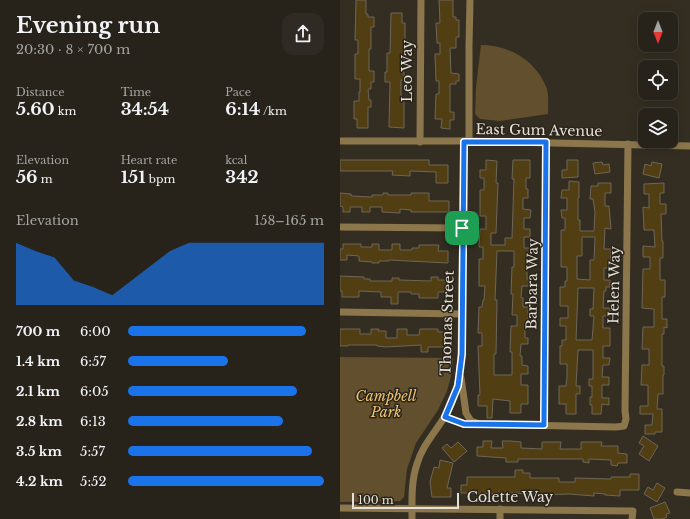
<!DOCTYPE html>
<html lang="en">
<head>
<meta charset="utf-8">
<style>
	body { margin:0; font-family:"Libre Baskerville",serif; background:#2f2a23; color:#f1f3f6; height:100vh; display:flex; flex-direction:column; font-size:15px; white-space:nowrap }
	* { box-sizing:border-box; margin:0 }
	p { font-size:13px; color:#a4a4a2 }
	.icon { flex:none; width:22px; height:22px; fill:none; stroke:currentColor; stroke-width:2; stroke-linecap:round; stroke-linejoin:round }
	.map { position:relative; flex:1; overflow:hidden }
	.sheet { display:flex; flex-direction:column; background:#27221a; width:340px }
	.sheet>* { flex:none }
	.needle { width:26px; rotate:180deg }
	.tools { position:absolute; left:298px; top:12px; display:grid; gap:8px }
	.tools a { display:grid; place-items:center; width:40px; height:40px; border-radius:8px; background:#27221a; box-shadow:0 2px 10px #0003,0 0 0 1px #433f39; font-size:20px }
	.scale { position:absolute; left:12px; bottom:10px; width:107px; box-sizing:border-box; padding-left:4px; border:2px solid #e5e1da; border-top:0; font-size:11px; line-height:14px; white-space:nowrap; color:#e5e1da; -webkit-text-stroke:3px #2a2419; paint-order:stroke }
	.pin { position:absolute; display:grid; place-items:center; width:34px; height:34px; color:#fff; margin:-17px; border-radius:8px; box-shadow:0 2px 6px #0006 }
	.round { display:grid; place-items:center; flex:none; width:42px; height:42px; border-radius:12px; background:#2f2a23 }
	.head { display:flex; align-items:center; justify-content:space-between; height:68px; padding:0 16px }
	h1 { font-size:22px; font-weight:700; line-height:30px }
	.metrics { display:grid; grid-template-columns:repeat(3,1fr); gap:6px; height:68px; padding:4px 16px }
	.metrics div { display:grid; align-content:center }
	.metrics b { font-size:17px; font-weight:700 }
	.metrics small { font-size:11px; font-weight:400 }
	.metrics p { font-size:11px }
	.chart { height:112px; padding:8px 16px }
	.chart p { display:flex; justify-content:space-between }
	.chart svg { width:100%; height:72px; margin-top:4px; fill:#1a73e8; opacity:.7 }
	ul { padding:0 16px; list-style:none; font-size:13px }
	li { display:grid; grid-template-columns:64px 48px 1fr; align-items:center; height:30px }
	li i { height:10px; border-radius:5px; background:#1a73e8 }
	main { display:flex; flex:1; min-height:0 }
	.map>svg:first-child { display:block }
	.green { fill:#614f2d }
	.building { fill:#523e13; stroke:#6d6659; fill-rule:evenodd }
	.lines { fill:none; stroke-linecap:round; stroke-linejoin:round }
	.minor { stroke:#8c774d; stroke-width:7 }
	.route-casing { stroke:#fff; stroke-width:8 }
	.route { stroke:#1a73e8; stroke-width:5 }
	.labels { text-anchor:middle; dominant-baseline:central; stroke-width:3; stroke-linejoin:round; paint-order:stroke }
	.street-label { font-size:14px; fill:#e5e1da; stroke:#2a2419 }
	.park-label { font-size:14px; font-style:italic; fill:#eec371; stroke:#2a2419 }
</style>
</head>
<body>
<main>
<section class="sheet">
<div class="head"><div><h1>Evening run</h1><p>20:30 · 8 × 700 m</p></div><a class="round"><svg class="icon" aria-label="share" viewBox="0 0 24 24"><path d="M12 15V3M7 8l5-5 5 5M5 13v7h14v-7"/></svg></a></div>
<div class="metrics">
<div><p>Distance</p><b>5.60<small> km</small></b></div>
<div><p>Time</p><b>34:54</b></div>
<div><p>Pace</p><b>6:14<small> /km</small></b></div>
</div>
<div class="metrics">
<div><p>Elevation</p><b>56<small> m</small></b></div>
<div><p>Heart rate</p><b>151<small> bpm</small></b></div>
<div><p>kcal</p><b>342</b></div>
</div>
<div class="chart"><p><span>Elevation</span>158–165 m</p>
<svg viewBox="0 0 160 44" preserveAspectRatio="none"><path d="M0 44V6L10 11L20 15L30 29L40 33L50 38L60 29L70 20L80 11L90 6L100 6L110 6L120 6L130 6L140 6L150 6L160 6V44z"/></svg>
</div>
<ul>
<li><b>700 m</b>6:00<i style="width:91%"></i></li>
<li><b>1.4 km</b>6:57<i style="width:51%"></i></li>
<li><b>2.1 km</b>6:05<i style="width:86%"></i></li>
<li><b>2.8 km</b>6:13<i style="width:79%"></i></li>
<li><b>3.5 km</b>5:57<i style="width:94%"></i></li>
<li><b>4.2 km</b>5:52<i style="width:100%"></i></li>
</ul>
</section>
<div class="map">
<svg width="350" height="519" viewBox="0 0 350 519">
	<rect width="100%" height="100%" fill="#342e22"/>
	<g class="green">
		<path d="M141,45C170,45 197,61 207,89C209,97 208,106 208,114L160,121L140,119L135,114L136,87Z"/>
		<path d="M0,357L113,358L111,376L107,391L98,410L76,443L67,469L64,497L60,501L0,502Z"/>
	</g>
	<g class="building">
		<path d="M16,0H26V14H28V17H34V27H31V49H29V71H34V82H31V89H28L29,100H31V107H28V128H17V119H14V101H19V92H20V79H15V54H18V40H15Z"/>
		<path d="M99,0H113V17H116V20H119V37H116V48H110L111,73L119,74V81H116V84H110V112H114V120H110V129L101,128L102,119H95L96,94H99V81H96L95,54H100V43H97L96,23H100Z"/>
		<path d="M51,13H62V23H65V61H61V72H64V80H61V100H64V128L49,127L50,82H45V72H47V53H50Z"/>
		<path d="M0,160H89V165H108V183H96V172L70,171V176L52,175L53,171H0Z"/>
		<path d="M146,160L157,161L156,183H158L156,233H151V245H165V238H172L174,179H172L173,160H190V178H186V189H188V198H183V209L191,210L190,218H184V229H190V237H184V248H190L189,268L187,267V279H189V286H182L181,298H183V307H188V328H185V338H188V344H181L180,356H182V365L188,366V374H181V385H188V404H181V413H170V401L153,399L152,418H147V406H138V395H140L138,346H142V333H138L139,307H142L143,300H144L145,286H139V259H143V247H139L140,229H146V216H140V190H144V178H140V170H146ZM157,251H174V267H172L171,294H173L172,315H177V326H171L170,352H172V375H154V354H156L157,300H155Z"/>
		<path d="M227,160H238V177L222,178V170H227Z"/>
		<path d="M262,162L263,165L269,164L270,172L255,174L253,163Z"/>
		<path d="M312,162L322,164L319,178L303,174L305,164L311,166Z"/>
		<path d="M229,181L239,182V198H238V220H240V231H254L255,212L253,199H250L251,186H258V183H271V193H265V206H269L271,229L265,228L264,249H271L270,268H264V280H270V287H266V291H264L263,308H270V316H263V328H270V346H263V358H270L269,365H263L262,377H269V385H262V398H269V405L262,404L261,414H252V405H250V397H252V386H249V379H253V350H238L236,386H240V394H236V414H226V404H219V386H226L227,377V364H220V346H222V340H226V326H220V318H228V306H220V287H225V281H227V267H221V230H225V218H222L221,210H227V198H221L222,190H229ZM242,237H255L254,260H250V280L237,279V256H242ZM238,288H254L253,309H250V316H254L252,340H236Z"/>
		<path d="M324,183V193H320V204H326V214H321L322,241H323V258H320V280H325V297H322V319H327V328L324,327V334H322V366H324V375H323V394H318L317,409H322V432H315V434H305V425H312L313,414H300V406H308V385H301L302,365H309V349H302L303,327H314V309L302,308L303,269H310V257H303V246L315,247L314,230H304L303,207L309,208V194H304V184Z"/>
		<path d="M0,193L11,194V196L32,197V195H43V193H48V195H71V193H89V201H109V212H71V210L60,209V213L42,212V207H30V212H22V207H10V212H3V207L0,206Z"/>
		<path d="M3,244H21V247H32V244H39V250H52V244H60V250H72V248H79V245H99L98,251H108V263L49,260V261H39V263H32V262L19,261V256L7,255V260H0V249H3Z"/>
		<path d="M0,276L24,277V279H30V281H52V278H59V280L91,281V277H98V280H108L107,292H98V298H79V294H71V292H58V304H51V297H41V292L19,291V297H2V291H0Z"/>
		<path d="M0,329H20V334H31V329H39L38,331H46V338H57V329H67V335H79L80,329H98V332H105V347H88V352H81V345L46,347L37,346V345H8V346H0Z"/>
		<path d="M303,436L318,446L309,461L299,454L304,446L299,443Z"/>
		<path d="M143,441H152L151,448H163L162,441H170L181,442V448L202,449V442H221L220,449H241V442H262L261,446H278V453L287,454V463H278L277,466L271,465V460L249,459V463L243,462V459H178V462H166V458L137,456V447H143Z"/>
		<path d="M118,442L127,451L114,462L102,448L107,444L111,448Z"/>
		<path d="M100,460L113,463L107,488H111V497H92L90,482L94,467L99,468Z"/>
		<path d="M175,470H183V473H190V478H219V482H235V478L271,479V477H290V474H299V490H280V496L265,495V494L254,493V496L229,494L200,495L175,493H164V494L121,493V485H127V477H175Z"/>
		<path d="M317,483L325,488L317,502L304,494L308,487L313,490Z"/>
		<path d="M325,502L330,513L326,514L327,517L323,519H314L310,508Z"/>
	</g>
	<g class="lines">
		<g class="minor">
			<path d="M0,141H129L350,146"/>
			<path d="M129,141V46L130,0"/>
			<path d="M80,142L81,0"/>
			<path d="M0,227L122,228"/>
			<path d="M0,312L122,314"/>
			<path d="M121,378L126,413L131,421L137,423"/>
			<path d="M105,417L124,424L276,427L284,426L286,419L285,411L288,144"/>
			<path d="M204,425L206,142"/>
			<path d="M337,492L350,493"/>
			<path d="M0,508L293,511L292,519"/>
			<path d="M72,519C72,501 71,481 77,464C83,444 95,433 105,416C117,397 120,376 121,354L124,141"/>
			<path d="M160,519V509"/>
		</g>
	</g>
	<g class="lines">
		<defs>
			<path id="route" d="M124,142H206L204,425L124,424L105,417L118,386L122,354Z"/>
		</defs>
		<use href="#route" class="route-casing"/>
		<use href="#route" class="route"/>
	</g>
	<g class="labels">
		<g class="street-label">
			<text transform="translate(67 71) rotate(-90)">Leo Way</text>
			<text transform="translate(199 130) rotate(1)">East Gum Avenue</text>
			<text transform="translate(192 284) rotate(-89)">Barbara Way</text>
			<text transform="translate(274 285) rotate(-89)">Helen Way</text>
			<text transform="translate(107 323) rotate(-88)">Thomas Street</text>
			<text x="170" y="497">Colette Way</text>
		</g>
		<g class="park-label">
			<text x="46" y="396">Campbell<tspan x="46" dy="16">Park</tspan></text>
		</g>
	</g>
</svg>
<div class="tools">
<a><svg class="needle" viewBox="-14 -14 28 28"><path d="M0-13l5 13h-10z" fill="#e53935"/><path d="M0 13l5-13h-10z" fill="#a4a4a2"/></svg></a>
<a><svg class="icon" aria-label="locate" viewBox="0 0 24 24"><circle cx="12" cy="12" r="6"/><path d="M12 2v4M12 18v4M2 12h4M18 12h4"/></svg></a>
<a><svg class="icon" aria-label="layers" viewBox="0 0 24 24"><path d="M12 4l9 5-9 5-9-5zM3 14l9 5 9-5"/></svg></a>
</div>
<div class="scale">100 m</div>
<div class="pin" style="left:122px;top:228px;background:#1e9e55"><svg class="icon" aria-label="arrive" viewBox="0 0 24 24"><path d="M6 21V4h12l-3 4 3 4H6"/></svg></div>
</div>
</main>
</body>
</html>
